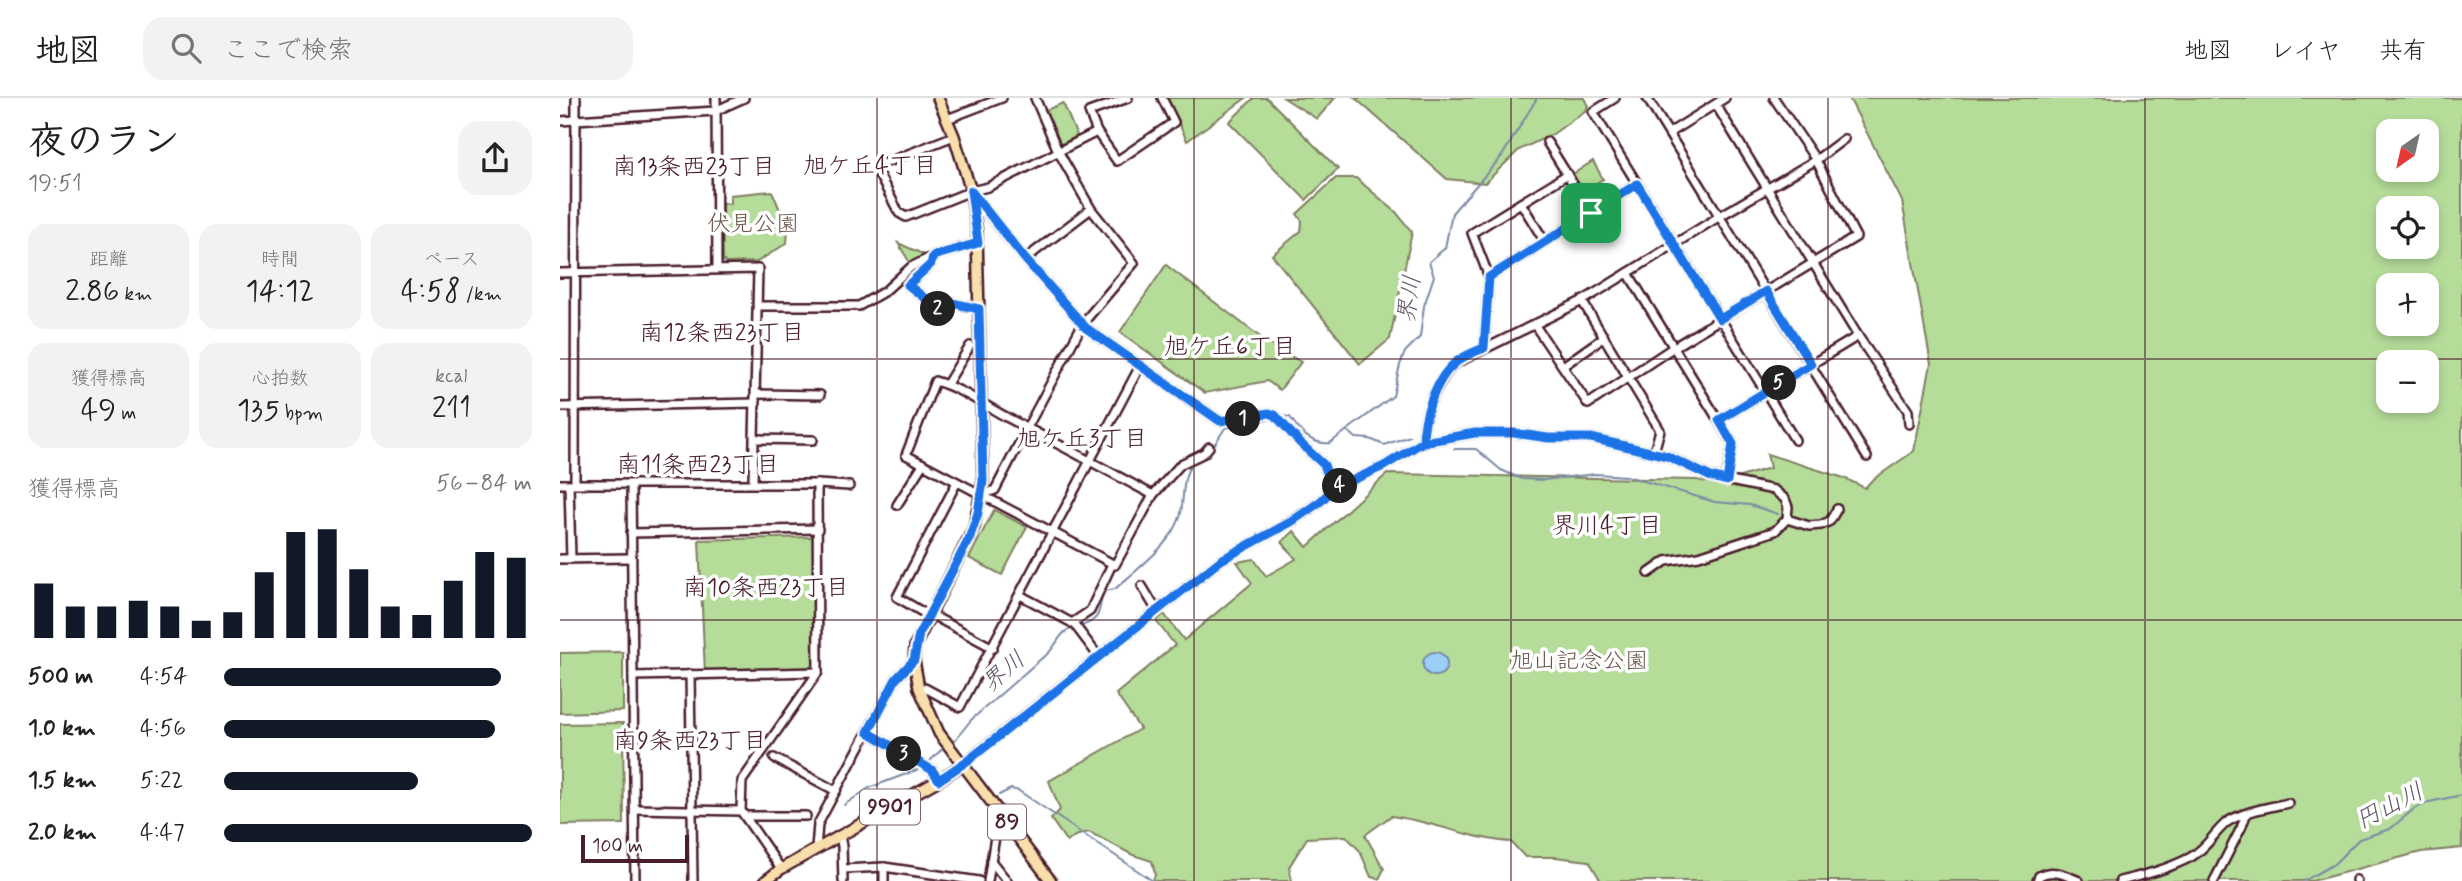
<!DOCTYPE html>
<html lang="ja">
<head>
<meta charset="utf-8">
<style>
	body { margin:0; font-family:Mynerve,"Klee One",sans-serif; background:#f2f2f2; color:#222; height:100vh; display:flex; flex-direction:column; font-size:26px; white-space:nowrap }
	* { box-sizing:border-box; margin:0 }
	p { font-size:23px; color:#767676 }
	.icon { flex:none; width:38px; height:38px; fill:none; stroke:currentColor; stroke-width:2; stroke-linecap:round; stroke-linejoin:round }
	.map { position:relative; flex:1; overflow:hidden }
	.side { display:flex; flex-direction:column; background:#fff; width:560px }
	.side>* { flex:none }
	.needle { width:46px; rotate:214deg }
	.buttons { position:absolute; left:1816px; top:21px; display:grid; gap:14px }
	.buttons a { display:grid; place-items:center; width:63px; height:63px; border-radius:14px; background:#fff; box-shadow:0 4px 10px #0003; font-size:35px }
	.scale { position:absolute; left:21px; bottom:18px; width:108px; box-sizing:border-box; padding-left:7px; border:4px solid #4a1f2b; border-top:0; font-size:19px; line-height:24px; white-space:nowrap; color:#4a1f2b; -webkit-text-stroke:5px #fff; paint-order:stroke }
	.pin { position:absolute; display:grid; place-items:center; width:60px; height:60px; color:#fff; margin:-30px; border-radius:14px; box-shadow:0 4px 10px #0006 }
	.km { position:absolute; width:35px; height:35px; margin:-18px; border-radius:50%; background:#222; color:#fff; font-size:19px; line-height:35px; text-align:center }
	.round { display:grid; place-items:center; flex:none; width:74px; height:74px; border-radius:21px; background:#f2f2f2 }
	.headline { display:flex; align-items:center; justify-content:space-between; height:119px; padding:0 28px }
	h1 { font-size:38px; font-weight:600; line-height:52px }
	.figures { display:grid; grid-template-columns:repeat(3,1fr); gap:10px; height:119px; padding:7px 28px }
	.figures div { display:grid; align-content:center; border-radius:18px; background:#f2f2f2; text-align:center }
	.figures b { font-size:30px; font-weight:600 }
	.figures small { font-size:19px; font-weight:400 }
	.figures p { font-size:19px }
	.chart { height:196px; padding:14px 28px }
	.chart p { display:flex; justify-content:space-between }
	.chart svg { width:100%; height:126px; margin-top:7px; stroke:#111827; stroke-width:6 }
	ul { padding:0 28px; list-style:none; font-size:23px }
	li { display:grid; grid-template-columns:112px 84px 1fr; align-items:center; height:52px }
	li i { height:18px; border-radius:9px; background:#111827 }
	header { display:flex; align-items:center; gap:42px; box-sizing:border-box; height:98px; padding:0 35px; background:#fff; border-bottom:2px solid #e0e0e0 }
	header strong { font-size:33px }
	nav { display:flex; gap:38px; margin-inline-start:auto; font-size:24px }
	.search { width:490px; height:63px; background:#f2f2f2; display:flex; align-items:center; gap:18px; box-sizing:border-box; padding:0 24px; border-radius:21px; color:#767676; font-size:26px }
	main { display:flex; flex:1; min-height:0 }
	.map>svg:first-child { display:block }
	.green { fill:#b5dc99; stroke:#807e62; stroke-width:2; fill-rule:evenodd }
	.water { fill:#9acff8; stroke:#7a89a6; stroke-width:2 }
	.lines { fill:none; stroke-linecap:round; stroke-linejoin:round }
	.stream { stroke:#7a89a6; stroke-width:2 }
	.minor-casing { stroke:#4a1f2b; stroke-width:12 }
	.major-casing { stroke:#4a1f2b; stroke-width:14 }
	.minor { stroke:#fff; stroke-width:7 }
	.major { stroke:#f8deab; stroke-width:9 }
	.route-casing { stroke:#fff; stroke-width:14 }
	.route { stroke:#1a73e8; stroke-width:9 }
	.grid { fill:none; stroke:#4a1f2b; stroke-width:2; stroke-opacity:0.55 }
	.labels { text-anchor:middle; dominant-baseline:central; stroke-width:7; stroke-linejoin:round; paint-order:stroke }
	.shield { fill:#fff; stroke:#80626b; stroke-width:2 }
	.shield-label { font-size:21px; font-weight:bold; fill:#4a1f2b }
	.park-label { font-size:23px; fill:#6a584c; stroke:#fff }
	.neighbourhood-label { font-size:24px; fill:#4a1f2b; stroke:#fff }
	.water-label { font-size:24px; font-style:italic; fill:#625468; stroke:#fff }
</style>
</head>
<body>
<header>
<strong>地図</strong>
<div class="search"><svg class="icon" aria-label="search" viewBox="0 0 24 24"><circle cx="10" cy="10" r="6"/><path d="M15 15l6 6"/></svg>ここで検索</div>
<nav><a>地図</a><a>レイヤ</a><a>共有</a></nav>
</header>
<main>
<section class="side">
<div class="headline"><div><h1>夜のラン</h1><p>19:51</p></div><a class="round"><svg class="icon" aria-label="share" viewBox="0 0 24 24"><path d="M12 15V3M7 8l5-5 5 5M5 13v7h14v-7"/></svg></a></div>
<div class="figures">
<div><p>距離</p><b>2.86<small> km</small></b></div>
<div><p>時間</p><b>14:12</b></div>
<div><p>ペース</p><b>4:58<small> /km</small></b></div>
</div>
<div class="figures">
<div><p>獲得標高</p><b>49<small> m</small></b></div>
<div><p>心拍数</p><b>135<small> bpm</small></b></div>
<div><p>kcal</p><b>211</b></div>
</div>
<div class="chart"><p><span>獲得標高</span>56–84 m</p>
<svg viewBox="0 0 160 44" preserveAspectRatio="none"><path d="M5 44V25M15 44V33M25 44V33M35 44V31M45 44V33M55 44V38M65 44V35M75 44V21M85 44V7M95 44V6M105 44V20M115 44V33M125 44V36M135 44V24M145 44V14M155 44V16"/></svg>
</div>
<ul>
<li><b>500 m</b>4:54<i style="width:90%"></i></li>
<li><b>1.0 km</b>4:56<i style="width:88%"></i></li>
<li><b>1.5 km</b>5:22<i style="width:63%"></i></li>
<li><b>2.0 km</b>4:47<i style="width:100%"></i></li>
</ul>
</section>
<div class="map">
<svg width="1902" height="783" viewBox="0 0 1902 783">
	<rect width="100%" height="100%" fill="#fff"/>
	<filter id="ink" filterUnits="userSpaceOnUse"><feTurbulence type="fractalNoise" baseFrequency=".0143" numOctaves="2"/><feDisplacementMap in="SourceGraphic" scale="14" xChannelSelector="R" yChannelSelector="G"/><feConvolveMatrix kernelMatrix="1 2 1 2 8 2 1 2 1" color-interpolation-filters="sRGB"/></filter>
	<g filter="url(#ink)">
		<g class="green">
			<path d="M607,0H686L627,43Z"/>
			<path d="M694,0H707L778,71L746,102L669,24Z"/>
			<path d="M724,0H775L757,21Z"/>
			<path d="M795,0H1024L1028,8L1026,12L993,36L959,52L925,85L887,81Z"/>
			<path d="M1289,0H1902V750L1861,754L1752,783H1041L1029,763L995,759H965L951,744C910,741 872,723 831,718L805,737L824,771L819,781L811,779L800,753L786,738L747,740L729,769L732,783H593L595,776L592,763L573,757L529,734L515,738L507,744L491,721L500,712L489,683L580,631L556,596L615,547L596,523L604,516L624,542L692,485L677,464L694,461L706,478L736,461L722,444L734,433L747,449L827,376L1137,382L1157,386L1210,370L1207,356L1284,380L1305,390L1311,383L1354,353L1371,266L1342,103ZM1829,33H1867V72H1829ZM1829,110H1867V149H1829ZM1829,187H1867V226H1829ZM1829,264H1867V303H1829Z"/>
			<path d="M503,5L517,38L502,46L498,45L484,13Z"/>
			<path d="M1033,63L1043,81L1022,93L1013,76Z"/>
			<path d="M776,80H796L836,114L852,134L830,241L800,266L712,157L741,133L742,123L737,116Z"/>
			<path d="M212,93L228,131L227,145L197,164L166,165L163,162L162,105L170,106V97Z"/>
			<path d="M338,145L365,157L350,165Z"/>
			<path d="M606,167L708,245L741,264L720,292L707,283L645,295L560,234Z"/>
			<path d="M434,412L467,429L442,477L409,460Z"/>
			<path d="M255,439L259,566L254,572L145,576L139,442Z"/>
			<path d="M63,554V613L0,615V555Z"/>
			<path d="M63,625L64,726L0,727V626Z"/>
		</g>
		<circle class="water" cx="875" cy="566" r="12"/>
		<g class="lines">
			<g class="stream">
				<path d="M722,318L730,319C740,334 751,347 770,345L833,298L840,267L845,254L860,239L864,208L874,178L869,164L885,150L892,115L942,58L977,0"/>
				<path d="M787,332L796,340L810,341L824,347L850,338"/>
				<path d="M894,351H916L941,372L962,381L984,382L1035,376L1067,378L1155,404L1190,407L1218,416"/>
				<path d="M651,352L665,330L710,321"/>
				<path d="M521,528C544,521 537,511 544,493L555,491C575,473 612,446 620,419C625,402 620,375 635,363"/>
				<path d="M395,642L411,622L482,560C496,553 497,535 512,530"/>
				<path d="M368,665L381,652"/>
				<path d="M439,697L451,691L459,693L593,783"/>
				<path d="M284,707L309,690L362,670"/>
				<path d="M1744,783L1774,766L1799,741L1830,731L1854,711L1869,704L1902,697"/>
			</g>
			<defs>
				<g id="minor">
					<path d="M156,0L157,171"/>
					<path d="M568,0L529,14L537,34L557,63L614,24L602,0"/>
					<path d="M1055,0L1033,14L1235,342"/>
					<path d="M1087,0L1307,359"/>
					<path d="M1156,7L1298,238L1348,313L1349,326"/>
					<path d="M387,21L442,0"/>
					<path d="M0,23L155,13L184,0"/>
					<path d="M1109,35L1165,0"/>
					<path d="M394,38L320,67L317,73L339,115L346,119L411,93L428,89L537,34"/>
					<path d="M987,44L1031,115"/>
					<path d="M411,94L465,161L526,230L660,323L709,315L715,317L740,345L764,367L773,391"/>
					<path d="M961,105L985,144"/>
					<path d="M373,158L371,166L348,187L381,213L388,204L419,211"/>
					<path d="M465,161L531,111"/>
					<path d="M0,175L198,171L193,384"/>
					<path d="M1068,175L1173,346L1166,383"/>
					<path d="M929,179L912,135L1008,76"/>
					<path d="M1022,203L1100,332L1094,354"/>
					<path d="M198,208H299L325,193L351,169L373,158L418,145"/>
					<path d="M974,226L1028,306L1114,249L1296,139L1256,62L1214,0"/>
					<path d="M924,250L929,179L1077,86"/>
					<path d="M1003,268L1044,239"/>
					<path d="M387,286L410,248"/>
					<path d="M196,296L260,297"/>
					<path d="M0,309L196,305"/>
					<path d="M1159,322L1298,238"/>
					<path d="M196,341L253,342"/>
					<path d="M863,344C863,316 875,287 894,266L1024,202L1160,118L1256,62L1284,41"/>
					<path d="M15,385L16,0"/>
					<path d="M0,386H257"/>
					<path d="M9,386L11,461"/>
					<path d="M71,386L75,783"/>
					<path d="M422,397L555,467L593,397C545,371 497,345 448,320C424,307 400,290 375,283L346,357L422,397L435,392L466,332L469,326L523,225L574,165L531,111L498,53L475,0"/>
					<path d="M593,397L621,366L644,355L649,349"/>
					<path d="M337,407L363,366"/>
					<path d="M1227,421L1249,428L1261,427L1270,423L1277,411"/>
					<path d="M71,435L258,431"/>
					<path d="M0,461L71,460"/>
					<path d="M582,488L597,513"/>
					<path d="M460,497L514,526L539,559"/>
					<path d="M370,516L433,550"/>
					<path d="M369,518L337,499L397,384"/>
					<path d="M512,525L530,513L552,466"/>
					<path d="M258,574L257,386L289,388"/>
					<path d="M130,576L133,783"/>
					<path d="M73,578L258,574L182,683L181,713L221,771"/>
					<path d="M359,590H365L400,609L580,268"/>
					<path d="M308,634L372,672L379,682"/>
					<path d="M214,660L276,693"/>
					<path d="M403,666L661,462L731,424L761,403L773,391L824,368L863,344L915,335H954L988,340H1031L1107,358L1151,379L1214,392L1225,401L1228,409L1227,421L1215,433L1139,458L1106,463L1089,475"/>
					<path d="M75,711L181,713"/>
					<path d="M185,718H246"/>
					<path d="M280,738L282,748L283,783"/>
					<path d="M256,751L258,726L336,581L354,562"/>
					<path d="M431,763L447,783"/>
					<path d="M324,769V783"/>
					<path d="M283,771L324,769L419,783"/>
					<path d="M1796,782L1797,783"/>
					<path d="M428,783L437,726L442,717"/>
					<path d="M1477,783L1479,778C1493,770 1505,777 1519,783"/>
					<path d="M1560,783C1585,777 1608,771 1631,759C1648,749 1653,736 1666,725C1680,714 1711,709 1728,705"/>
					<path d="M1654,783L1681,730L1686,717"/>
				</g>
				<g id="major">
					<path d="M378,0L394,38L411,93L417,135L423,383L414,429L355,548L354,562L359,590L379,635L491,783"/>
					<path d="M205,783L221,771L379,682L403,666"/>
				</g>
			</defs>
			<use href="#minor" class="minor-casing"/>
			<use href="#major" class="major-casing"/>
			<use href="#minor" class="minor"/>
			<use href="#major" class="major"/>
		</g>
	</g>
	<g class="lines" filter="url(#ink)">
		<defs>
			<path id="route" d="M1031,115L929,179L924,250C914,254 902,258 894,266C875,282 863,320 863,344L824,368L773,391L764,367L740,345L715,317L709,315L660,323L526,230L465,161L411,93L418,145L373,158L371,166L348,187L381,213L388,204L419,211L423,383L418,415L409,441L359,536L354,562L336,581L308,634L372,672L379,682L410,661L661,462L731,424L761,403L773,391L824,368L863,344L915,335H954L988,340H1031L1107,358L1151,379L1167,383L1173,346L1159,322L1251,266L1206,193L1160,221L1077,86L1031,115"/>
		</defs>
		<use href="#route" class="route-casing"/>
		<use href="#route" class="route"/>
	</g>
	<path class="grid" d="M317,0V783M634,0V783M951,0V783M1268,0V783M1585,0V783M0,261H1902M0,522H1902"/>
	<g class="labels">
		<g class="shield">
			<rect x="300" y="691.5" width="60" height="35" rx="5"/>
			<rect x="428" y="706.5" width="38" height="35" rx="5"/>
		</g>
		<g class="shield-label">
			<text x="330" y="709">9901</text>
			<text x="447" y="724">89</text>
		</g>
		<g class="park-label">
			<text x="193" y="127">伏見公園</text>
			<text x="1019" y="564">旭山記念公園</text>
		</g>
		<g class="neighbourhood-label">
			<text x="310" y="68">旭ケ丘4丁目</text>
			<text x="134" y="69">南13条西23丁目</text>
			<text x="162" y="235">南12条西23丁目</text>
			<text x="670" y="249">旭ケ丘6丁目</text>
			<text x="522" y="341">旭ケ丘3丁目</text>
			<text x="138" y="367">南11条西23丁目</text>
			<text x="1047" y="428">界川4丁目</text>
			<text x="206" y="490">南10条西23丁目</text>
			<text x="130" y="643">南9条西23丁目</text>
		</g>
		<g class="water-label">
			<text transform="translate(850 201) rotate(-82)">界川</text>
			<text transform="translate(444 574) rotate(-40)">界川</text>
			<text transform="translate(1830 709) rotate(-27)">円山川</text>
		</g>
	</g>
</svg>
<div class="buttons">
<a><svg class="needle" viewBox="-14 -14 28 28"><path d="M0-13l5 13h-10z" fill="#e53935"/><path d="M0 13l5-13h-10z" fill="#767676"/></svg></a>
<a><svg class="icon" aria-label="locate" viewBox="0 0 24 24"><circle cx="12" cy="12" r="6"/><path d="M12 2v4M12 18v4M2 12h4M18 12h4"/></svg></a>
<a>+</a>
<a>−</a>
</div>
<div class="scale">100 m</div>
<div class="pin" style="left:1031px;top:115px;background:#1e9e55"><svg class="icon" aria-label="arrive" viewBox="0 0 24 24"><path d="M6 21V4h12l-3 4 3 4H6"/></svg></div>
<b class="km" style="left:683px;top:321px">1</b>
<b class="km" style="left:378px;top:211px">2</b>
<b class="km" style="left:344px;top:656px">3</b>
<b class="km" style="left:780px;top:388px">4</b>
<b class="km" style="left:1219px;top:285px">5</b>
</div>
</main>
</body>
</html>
